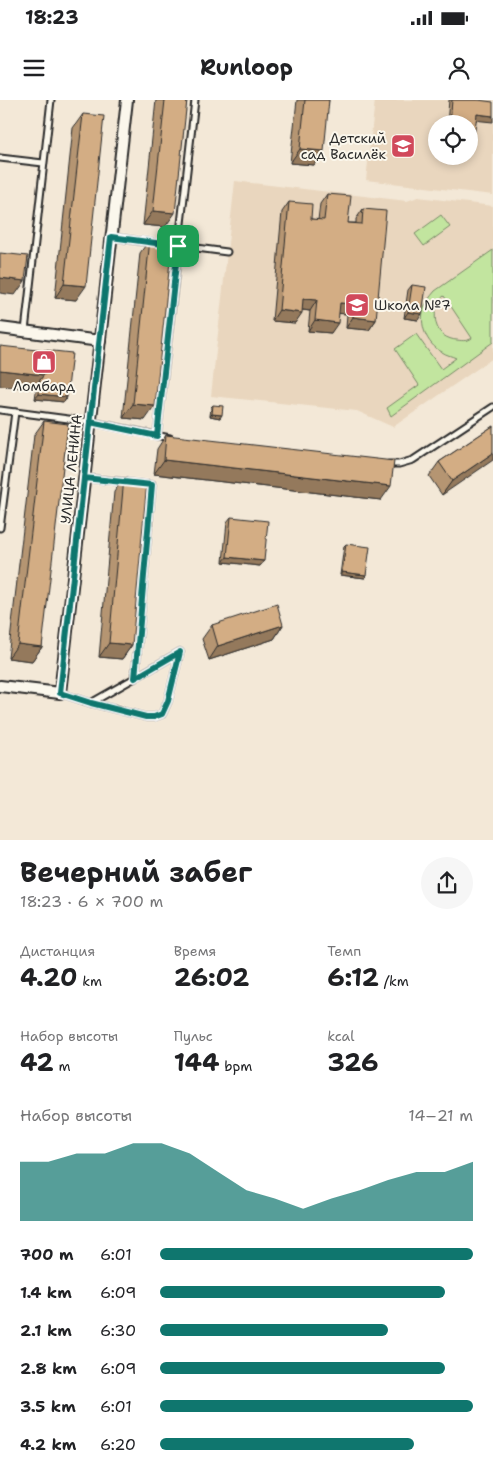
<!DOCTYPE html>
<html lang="ru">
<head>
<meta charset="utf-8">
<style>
	body { margin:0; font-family:"Shantell Sans",sans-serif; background:#f6f6f6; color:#202124; height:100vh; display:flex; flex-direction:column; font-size:19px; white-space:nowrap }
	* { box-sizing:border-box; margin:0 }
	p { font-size:16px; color:#757577 }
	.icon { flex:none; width:28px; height:28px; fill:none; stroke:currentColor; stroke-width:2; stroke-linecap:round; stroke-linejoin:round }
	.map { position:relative; height:740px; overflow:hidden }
	.sheet { display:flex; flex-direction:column; background:#fff; flex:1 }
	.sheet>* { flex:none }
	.fabs { position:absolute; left:428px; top:15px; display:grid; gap:10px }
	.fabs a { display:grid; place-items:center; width:50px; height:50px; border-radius:50%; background:#fff; box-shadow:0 2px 8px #0003; font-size:25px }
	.pin { position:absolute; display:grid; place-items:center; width:42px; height:42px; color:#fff; margin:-21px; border-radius:10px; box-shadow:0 2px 8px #0006 }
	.round { display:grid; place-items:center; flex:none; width:52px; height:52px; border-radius:26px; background:#f6f6f6 }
	.overview { display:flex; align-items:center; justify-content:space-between; height:85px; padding:0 20px }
	h1 { font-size:28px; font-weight:700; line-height:38px }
	.figures { display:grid; grid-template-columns:repeat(3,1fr); gap:8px; height:85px; padding:5px 20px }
	.figures div { display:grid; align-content:center }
	.figures b { font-size:25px; font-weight:700 }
	.figures small { font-size:14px; font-weight:400 }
	.figures p { font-size:14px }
	.chart { height:140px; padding:10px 20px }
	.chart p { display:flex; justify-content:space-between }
	.chart svg { width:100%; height:90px; margin-top:5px; fill:#0f766e; opacity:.7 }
	ul { padding:0 20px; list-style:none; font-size:16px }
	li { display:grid; grid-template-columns:80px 60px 1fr; align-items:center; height:38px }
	li i { height:12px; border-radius:6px; background:#0f766e }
	.status { display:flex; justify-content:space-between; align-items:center; height:35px; padding:0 25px; background:#fff; direction:ltr }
	.status svg { height:14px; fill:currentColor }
	header { display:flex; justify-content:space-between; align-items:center; height:65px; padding:0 20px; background:#fff; font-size:22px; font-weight:700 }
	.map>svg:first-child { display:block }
	.built { fill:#e9d6be; fill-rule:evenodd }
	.green { fill:#c2e59f; stroke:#768865; fill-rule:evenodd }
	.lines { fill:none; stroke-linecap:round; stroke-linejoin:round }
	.lane-casing { stroke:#2b2b2b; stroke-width:9 }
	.street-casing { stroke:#2b2b2b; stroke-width:14 }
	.lane { stroke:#fbf7ec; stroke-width:5 }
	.street { stroke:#fbf7ec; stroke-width:10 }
	.wall { fill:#b59572; stroke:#2b2b2b }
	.shaded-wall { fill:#94795c; stroke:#2b2b2b }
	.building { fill:#d3ad84; stroke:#2b2b2b }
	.route-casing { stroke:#fff; stroke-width:10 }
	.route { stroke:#0f766e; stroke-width:6 }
	.labels { text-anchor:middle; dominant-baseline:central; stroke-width:4; stroke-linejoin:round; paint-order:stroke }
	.poi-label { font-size:14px; fill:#2b2b2b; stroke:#fbf7ec; text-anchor:end }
	.street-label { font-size:14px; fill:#2b2b2b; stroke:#fbf7ec }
</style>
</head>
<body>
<div class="status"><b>18:23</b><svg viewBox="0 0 49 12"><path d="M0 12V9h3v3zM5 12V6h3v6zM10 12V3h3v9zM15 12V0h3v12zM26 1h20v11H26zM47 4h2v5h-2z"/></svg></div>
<header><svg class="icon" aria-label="menu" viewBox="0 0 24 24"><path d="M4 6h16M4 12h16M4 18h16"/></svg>Runloop<svg class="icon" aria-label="person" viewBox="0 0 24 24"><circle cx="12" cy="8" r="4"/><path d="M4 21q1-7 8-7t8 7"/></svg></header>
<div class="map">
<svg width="493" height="740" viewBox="0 0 493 740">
	<rect width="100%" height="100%" fill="#f3e8d7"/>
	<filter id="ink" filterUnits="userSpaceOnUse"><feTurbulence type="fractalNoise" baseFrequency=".02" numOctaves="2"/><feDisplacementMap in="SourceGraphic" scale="10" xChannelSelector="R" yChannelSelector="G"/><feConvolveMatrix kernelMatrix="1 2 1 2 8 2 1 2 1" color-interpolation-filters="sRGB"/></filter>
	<g filter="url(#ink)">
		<g class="built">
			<path d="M375,0H493V95L366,80ZM436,24H469V56H436Z"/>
			<path d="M235,81L407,101L418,97L493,106V258L393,327L357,311L211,296Z"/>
		</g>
		<g class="green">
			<path d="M441,115L450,127L424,146L415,134Z"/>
			<path d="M493,150V242L391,316L387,308L419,285L395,249L416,234L441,269L456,258C452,256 446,255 442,252C426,244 419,224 424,208C426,202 430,197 435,191ZM444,196L472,238C468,241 463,241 457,240C453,240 447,238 443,235C432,226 433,203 444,196Z"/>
		</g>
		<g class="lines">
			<defs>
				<g id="lane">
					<path d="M0,58L43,63"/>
					<path d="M112,137L153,143"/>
					<path d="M166,144L227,152"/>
					<path d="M25,231L51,0"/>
					<path d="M0,310L91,322L170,338"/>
					<path d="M157,336L195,0"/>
					<path d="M389,364H399L413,360L493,307"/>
					<path d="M85,378L126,382"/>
					<path d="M0,428L15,312"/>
					<path d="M135,578L152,385L139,384"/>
					<path d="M60,593L91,603L146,617H154L162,614L168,601L180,552"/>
					<path d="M91,603L180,552"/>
				</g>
				<g id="street">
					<path d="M0,228L100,241"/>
					<path d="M0,586L60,593L127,0"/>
				</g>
			</defs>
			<use href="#lane" class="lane-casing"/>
			<use href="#street" class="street-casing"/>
			<use href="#lane" class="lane"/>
			<use href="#street" class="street"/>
		</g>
		<g class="wall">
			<path d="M156,0H187L165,127L143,125Z"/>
			<path d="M297,0H329L314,65L290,63Z"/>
			<path d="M449,0H478L476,20L470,42L469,24H447Z"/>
			<path d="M83,14L76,200L55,198L73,28Z"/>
			<path d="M327,94L348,123H356V119L363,109L376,220L369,230L346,228L347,214L339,213L331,233L308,231L310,211L302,210L295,223L272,221L282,112L289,102L311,119L318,120L320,104Z"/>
			<path d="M150,139L145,320L123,318L140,153Z"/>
			<path d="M412,185L418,220L404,218L408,190Z"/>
			<path d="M0,246L67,297L64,302L35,299L37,285L34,289Z"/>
			<path d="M213,305L220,318L210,316L211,307Z"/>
			<path d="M44,321L42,547L32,561L8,558L34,335Z"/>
			<path d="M493,326L442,395L429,376L439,362Z"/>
			<path d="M166,335L381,400L154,374L157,349Z"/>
			<path d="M124,378L132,545L122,559L99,557L114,392Z"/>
			<path d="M231,417L264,461L260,466L223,462L227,422Z"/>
			<path d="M346,444L366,475L365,478L340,475L344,446Z"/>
			<path d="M212,525H283L274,539L209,560L202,539Z"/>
		</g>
		<g class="shaded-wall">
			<path d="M477,14L493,16V22L473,20Z"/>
			<path d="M469,36L474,37L470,42H469Z"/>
			<path d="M300,49L324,51L314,65L290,63Z"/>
			<path d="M153,111L175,113L165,127L143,125Z"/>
			<path d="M0,178L25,181L15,195L0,193Z"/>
			<path d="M64,184L86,186L76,200L55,198Z"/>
			<path d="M303,199L317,200L310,211L296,209Z"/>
			<path d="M340,203L354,204L347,214L333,213Z"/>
			<path d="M279,210L302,213L295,223L272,221Z"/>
			<path d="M408,212L422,214L418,220L404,218Z"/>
			<path d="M353,217L376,220L369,230L346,228Z"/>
			<path d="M315,220L338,223L331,233L308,231Z"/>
			<path d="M0,270L44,275L34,289L0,286Z"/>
			<path d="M39,294L67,297L64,302L35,299Z"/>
			<path d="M133,304L155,306L145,320L123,318Z"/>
			<path d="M212,314L222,315L220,318L210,316Z"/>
			<path d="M493,353V360L442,395L452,381Z"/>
			<path d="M164,360L391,386L381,400L154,374Z"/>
			<path d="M227,457L264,461L260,466L223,462Z"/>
			<path d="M342,472L366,475L365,478L340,475Z"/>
			<path d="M283,525L274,539L209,560L218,546Z"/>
			<path d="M109,543L132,545L122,559L99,557Z"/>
			<path d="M18,544L42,547L32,561L8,558Z"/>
		</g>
		<g class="building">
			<path d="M165,0H187L175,113L153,111Z"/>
			<path d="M305,0H329L324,51L300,49Z"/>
			<path d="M452,0H478L493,2V16L477,14L474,37L469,36V24H450Z"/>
			<path d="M83,14L104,16L86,186L64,184Z"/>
			<path d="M327,94L351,96L348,123L362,124L363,109L386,111L376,220L353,217L354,204L340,203L338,223L315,220L317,200L303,199L302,213L279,210L289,102L312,104L311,119L324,120Z"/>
			<path d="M150,139L172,142L155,306L133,304Z"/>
			<path d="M0,153L28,156L25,181L0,178Z"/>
			<path d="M412,185L426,187L422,214L408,212Z"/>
			<path d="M0,246L46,251L44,275L0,270Z"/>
			<path d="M44,250L72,253L67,297L39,294L40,280L44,275L46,251Z"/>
			<path d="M213,305L223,306L222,315L212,314Z"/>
			<path d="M44,321L68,324L42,547L18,544Z"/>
			<path d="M493,326V353L452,381L439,362Z"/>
			<path d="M166,335L394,361L391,386L164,360Z"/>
			<path d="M124,378L147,381L132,545L109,543Z"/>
			<path d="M231,417L268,421L264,461L227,457Z"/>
			<path d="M346,444L370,447L366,475L342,472Z"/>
			<path d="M277,504L283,525L218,546L212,525Z"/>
		</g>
	</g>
	<g class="lines" filter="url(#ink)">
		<defs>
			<path id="route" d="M178,146L111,137C94,289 77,441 60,593L91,603L146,617H154L162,614L168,601L180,552L135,578L152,385L84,378L90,322L157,336L178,146"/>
		</defs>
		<use href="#route" class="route-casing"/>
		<use href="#route" class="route"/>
	</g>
	<defs>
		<symbol id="school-square" viewBox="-11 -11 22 22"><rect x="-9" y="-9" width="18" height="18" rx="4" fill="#d1495b" stroke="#fbf7ec"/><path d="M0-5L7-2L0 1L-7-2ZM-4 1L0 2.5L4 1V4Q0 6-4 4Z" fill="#fff"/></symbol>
		<symbol id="shop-square" viewBox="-11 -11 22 22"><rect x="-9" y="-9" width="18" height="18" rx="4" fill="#d1495b" stroke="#fbf7ec"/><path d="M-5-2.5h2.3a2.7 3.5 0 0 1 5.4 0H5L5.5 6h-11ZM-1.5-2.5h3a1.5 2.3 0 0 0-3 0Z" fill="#fff"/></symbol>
	</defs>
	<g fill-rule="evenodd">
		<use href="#school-square" x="389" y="32" width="28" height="28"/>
		<use href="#school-square" x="343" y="191" width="28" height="28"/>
		<use href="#shop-square" x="30" y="248" width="28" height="28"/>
	</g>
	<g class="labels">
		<g class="poi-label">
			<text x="386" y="38">Детский<tspan x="386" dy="16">сад Василёк</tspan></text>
			<text x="374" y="205" text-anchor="start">Школа №7</text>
			<text x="44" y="286" text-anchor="middle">Ломбард</text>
		</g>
		<g class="street-label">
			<text transform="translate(71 369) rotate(-84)">УЛИЦА ЛЕНИНА</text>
		</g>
	</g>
</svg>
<div class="fabs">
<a><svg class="icon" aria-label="locate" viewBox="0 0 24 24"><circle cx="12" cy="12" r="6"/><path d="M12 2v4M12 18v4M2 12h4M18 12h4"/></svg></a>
</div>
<div class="pin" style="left:178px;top:146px;background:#1e9e55"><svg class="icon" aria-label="arrive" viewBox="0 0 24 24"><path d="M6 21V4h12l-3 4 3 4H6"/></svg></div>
</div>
<section class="sheet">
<div class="overview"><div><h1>Вечерний забег</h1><p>18:23 · 6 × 700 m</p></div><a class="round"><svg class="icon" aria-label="share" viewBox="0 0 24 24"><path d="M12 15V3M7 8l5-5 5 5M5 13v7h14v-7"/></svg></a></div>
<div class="figures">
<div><p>Дистанция</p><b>4.20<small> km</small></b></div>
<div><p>Время</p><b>26:02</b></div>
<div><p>Темп</p><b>6:12<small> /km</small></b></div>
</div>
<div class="figures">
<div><p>Набор высоты</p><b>42<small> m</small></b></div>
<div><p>Пульс</p><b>144<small> bpm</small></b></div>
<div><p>kcal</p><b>326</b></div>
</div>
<div class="chart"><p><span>Набор высоты</span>14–21 m</p>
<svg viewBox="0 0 160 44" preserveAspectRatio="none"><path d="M0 44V15L10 15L20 11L30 11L40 6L50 6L60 11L70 20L80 29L90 33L100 38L110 33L120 29L130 24L140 20L150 20L160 15V44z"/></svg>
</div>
<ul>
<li><b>700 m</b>6:01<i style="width:100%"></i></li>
<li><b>1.4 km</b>6:09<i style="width:91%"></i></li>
<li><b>2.1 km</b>6:30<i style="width:73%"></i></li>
<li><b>2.8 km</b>6:09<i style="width:91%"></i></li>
<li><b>3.5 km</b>6:01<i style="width:100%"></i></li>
<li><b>4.2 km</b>6:20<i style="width:81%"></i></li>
</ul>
</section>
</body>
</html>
